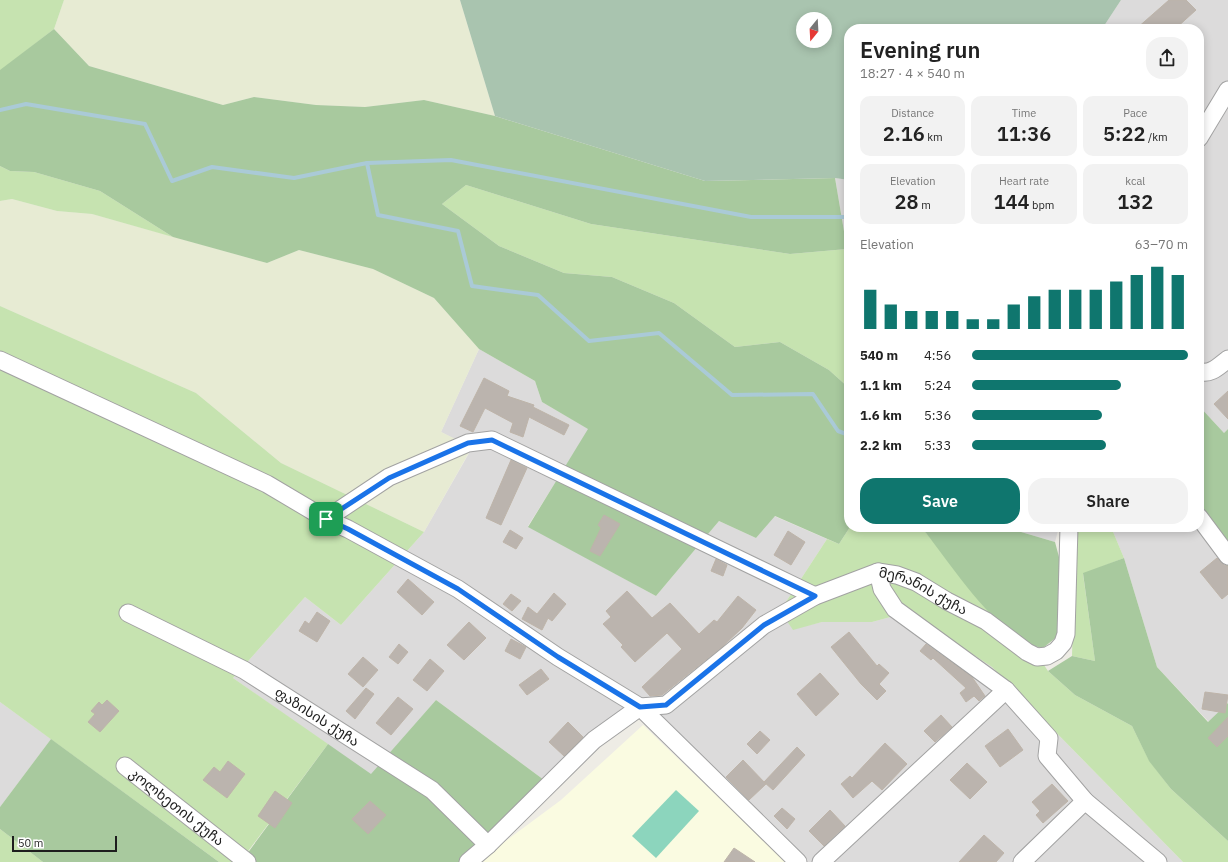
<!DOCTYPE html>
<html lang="en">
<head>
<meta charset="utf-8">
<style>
	body { margin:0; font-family:"IBM Plex Sans","Noto Sans Georgian",sans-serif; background:#f2f2f2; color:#222; height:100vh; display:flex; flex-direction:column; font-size:15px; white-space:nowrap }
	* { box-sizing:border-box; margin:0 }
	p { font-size:13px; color:#767676 }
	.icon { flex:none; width:22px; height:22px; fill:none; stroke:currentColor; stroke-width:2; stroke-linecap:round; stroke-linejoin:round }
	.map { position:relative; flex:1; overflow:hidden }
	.details { position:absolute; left:844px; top:24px; width:360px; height:508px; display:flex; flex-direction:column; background:#fff; border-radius:16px; box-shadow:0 2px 10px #0003 }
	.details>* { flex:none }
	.needle { width:26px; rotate:198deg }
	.buttons { position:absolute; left:796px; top:12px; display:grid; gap:8px }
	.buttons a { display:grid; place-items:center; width:36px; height:36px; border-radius:50%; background:#fff; box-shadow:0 2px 10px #0003; font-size:20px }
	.scale { position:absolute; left:12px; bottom:10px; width:105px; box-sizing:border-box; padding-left:4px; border:2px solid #1e1e1e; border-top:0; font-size:11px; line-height:14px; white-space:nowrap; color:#1e1e1e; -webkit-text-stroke:3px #fff; paint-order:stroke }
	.pin { position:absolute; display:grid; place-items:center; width:34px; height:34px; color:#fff; margin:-17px; border-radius:8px; box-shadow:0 2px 6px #0006 }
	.round { display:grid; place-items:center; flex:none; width:42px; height:42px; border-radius:16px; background:#f2f2f2 }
	.overview { display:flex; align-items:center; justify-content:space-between; height:68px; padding:0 16px }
	h1 { font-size:22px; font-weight:600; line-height:30px }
	.metrics { display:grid; grid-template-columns:repeat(3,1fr); gap:6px; height:68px; padding:4px 16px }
	.metrics div { display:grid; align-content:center; border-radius:10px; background:#f2f2f2; text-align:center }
	.metrics b { font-size:20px; font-weight:600 }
	.metrics small { font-size:11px; font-weight:400 }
	.metrics p { font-size:11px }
	.chart { height:112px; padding:8px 16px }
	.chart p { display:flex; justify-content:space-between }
	.chart svg { width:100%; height:72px; margin-top:4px; stroke:#0f766e; stroke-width:6 }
	.action { display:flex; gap:8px; margin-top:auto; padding:8px 16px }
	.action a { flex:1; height:46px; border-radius:16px; background:#0f766e; color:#fff; font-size:16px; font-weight:600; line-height:46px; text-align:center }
	.action a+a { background:#f2f2f2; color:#222 }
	ul { padding:0 16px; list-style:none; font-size:13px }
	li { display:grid; grid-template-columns:64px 48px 1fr; align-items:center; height:30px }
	li i { height:10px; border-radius:5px; background:#0f766e }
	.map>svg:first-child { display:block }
	.residential { fill:#dcdbdb }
	.education { fill:#fafbe1 }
	.farmland { fill:#e7ebd3 }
	.grass { fill:#c6e3b0 }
	.forest { fill:#a8c99e }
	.cemetery { fill:#a9c4af; fill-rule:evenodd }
	.pitch { fill:#8cd5bd }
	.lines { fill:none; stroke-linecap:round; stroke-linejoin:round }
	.stream { stroke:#aacad7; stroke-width:4 }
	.building { fill:#bbb4ae; stroke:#beb4a9 }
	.minor-casing { stroke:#a2a2a2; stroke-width:19 }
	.minor { stroke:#fff; stroke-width:17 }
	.route-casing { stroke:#fff; stroke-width:8 }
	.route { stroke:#1a73e8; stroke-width:5 }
	.labels { text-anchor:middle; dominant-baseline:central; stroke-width:3; stroke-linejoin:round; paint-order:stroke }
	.street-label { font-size:14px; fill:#1e1e1e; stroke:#fff }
</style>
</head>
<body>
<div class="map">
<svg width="1228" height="862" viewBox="0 0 1228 862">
	<rect width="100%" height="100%" fill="#eeece5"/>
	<g class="residential">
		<path d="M1121,0H1228V429L1224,433L1199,406V29H1102Z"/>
		<path d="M835,178L849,180V274H847V249Z"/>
		<path d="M479,349L535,381L542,402L589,429L528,526L656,596L719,521L756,538L774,516L827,539L780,611L793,629L822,622H872L909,612L992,667L1183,862H805L643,704L544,780L436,700L371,775L233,678L305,597L341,625L424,532L472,448L441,432Z"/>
		<path d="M1004,527H1059L1055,542Z"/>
		<path d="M1111,527H1198L1228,567V703L1209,722L1157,667L1124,558Z"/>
		<path d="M0,702L51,739L0,807Z"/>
	</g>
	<path class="education" d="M643,725L786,862H483L496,848L561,800Z"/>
	<g class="farmland">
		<path d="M64,0H460L495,116L424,100L365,107L316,105L254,97L223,105L89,66L54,29Z"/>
		<path d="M12,199L57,211L92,214L267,263L299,250L373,269L434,298L479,349L441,432L472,447L424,532L281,463L196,393L0,306V201Z"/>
	</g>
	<g class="grass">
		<path d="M0,0H64L54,29L0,71Z"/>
		<path d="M0,166L10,171L34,172L100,191L173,237L92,214L57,211L12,199L0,201Z"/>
		<path d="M466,185L591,224L790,254L847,249L849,388L829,370L780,342L735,347L674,303L612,277L564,273L499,246L442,204Z"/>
		<path d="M0,306L196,393L281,463L424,532L341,625L305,597L233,678L328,744L240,862H219L0,702Z"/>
		<path d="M850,527H918L926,533L1031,646L1048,671L1075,695L1132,726L1149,760L1171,789L1228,841V862H1183L992,667L909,612L872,622H822L793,630L780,611L827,539L839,544Z"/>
		<path d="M1077,527H1111L1124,558L1083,574L1095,661L1072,656L1075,536Z"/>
		<path d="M0,829L43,862H0Z"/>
	</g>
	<g class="forest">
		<path d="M54,29L89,66L223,105L254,97L316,105L365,107L424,100L495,116L705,181L835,178L847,249L790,254L591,224L466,185L442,204L499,246L564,273L612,277L674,303L735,347L780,342L829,370L849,388L850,527L839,544L775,516L756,538L719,521L656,596L528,527L588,429L542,402L535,381L479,349L434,298L373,269L299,250L267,263L173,237L100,191L34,172L10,171L0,166V70Z"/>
		<path d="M1199,406L1224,433L1228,429V567L1198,527Z"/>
		<path d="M918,527H1004L1055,542L1059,557V635L1043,648C1001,642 952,566 926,533Z"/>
		<path d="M1124,558L1157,667L1208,722L1228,703V841L1171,789L1149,761L1132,726L1075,695L1048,671L1072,656L1095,661L1083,573Z"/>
		<path d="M436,700L544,780L465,862H241L328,744L371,774Z"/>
		<path d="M51,739L219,862H43L0,829V807Z"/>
	</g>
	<path class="cemetery" d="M460,0H1121L1102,29H849V180L835,178L705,181L495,116ZM803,19H825V41H803Z"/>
	<path class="pitch" d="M676,790L699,811L656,858L632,836Z"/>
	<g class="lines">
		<g class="stream">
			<path d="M0,110L26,104L145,124L172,181L212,167L294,178L367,163L378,215L458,231L472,286L538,295L589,341L659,333L732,395L813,394L838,431L849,435"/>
			<path d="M367,163L451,160L751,217H849"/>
		</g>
	</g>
	<g class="building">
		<path d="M1169,0H1186L1196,10L1175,29H1136Z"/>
		<path d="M484,378L509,391L507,396L534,405L533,407L569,425L564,435L529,417L523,437L510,432L513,423L485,408L473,432L460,426Z"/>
		<path d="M1228,391V419L1214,404Z"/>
		<path d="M511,460L527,468L501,525L486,518Z"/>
		<path d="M604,515L620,524L600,556L590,551L601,528L598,525Z"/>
		<path d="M510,530L523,538L516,549L503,542Z"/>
		<path d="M788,531L805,542L791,565L774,555Z"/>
		<path d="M1217,558L1224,565L1228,566V594L1222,599L1200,572Z"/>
		<path d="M716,559L727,565L723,576L711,571Z"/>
		<path d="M408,579L434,602L422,615L397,592Z"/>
		<path d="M627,591L652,618L670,603L699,634L714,620L717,622L738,596L756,610L742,628L722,647L662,695L650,696L642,687L682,649L667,633L635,662L621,647L623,645L603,624L611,617L606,611Z"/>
		<path d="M554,593L566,604L552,621L548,618L542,630L522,619L528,607L537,614Z"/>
		<path d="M511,594L521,601L512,611L503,604Z"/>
		<path d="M317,612L330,621L317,642L299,631L305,621L309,624Z"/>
		<path d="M469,622L486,638L464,660L447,645Z"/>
		<path d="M849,632L877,666L879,664L889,673L879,684L886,691L877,700L861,684L831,647Z"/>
		<path d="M511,639L526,647L520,659L505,651Z"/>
		<path d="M399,644L408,652L398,664L389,657Z"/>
		<path d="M926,644L972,677L985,696L979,701L974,696L966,702L960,693L966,688L933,658L931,660L920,651Z"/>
		<path d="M363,657L378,670L363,687L348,674Z"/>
		<path d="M430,659L444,671L427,691L413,680Z"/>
		<path d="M541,669L549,679L527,695L519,685Z"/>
		<path d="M820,673L839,694L816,716L797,694Z"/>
		<path d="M366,688L374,694L355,719L346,711Z"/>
		<path d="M1205,692L1228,695L1225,713L1202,709Z"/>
		<path d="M398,697L413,709L391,735L376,723Z"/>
		<path d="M107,700L119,711L100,732L88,722L95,714L91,711L99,702L102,705Z"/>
		<path d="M941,715L952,727L935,742L924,731Z"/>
		<path d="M1228,717V736L1217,747L1208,738Z"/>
		<path d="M568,722L583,737L564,756L549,742Z"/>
		<path d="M1008,729L1023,750L1000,767L985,746Z"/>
		<path d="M760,731L770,740L757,754L747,744Z"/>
		<path d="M885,743L907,764L882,790L872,781L853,798L841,784L850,776L852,778Z"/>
		<path d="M797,747L805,755L773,790L764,782Z"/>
		<path d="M743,760L766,784L749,800L726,777Z"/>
		<path d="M228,761L245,774L227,798L203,780L214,767L220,772Z"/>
		<path d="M967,763L987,782L970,799L950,780Z"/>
		<path d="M1052,784L1068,801L1043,823L1036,815L1040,811L1032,802Z"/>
		<path d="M275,791L292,803L275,828L258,816Z"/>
		<path d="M370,801L386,815L368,834L352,819Z"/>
		<path d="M782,808L795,819L787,829L774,816Z"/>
		<path d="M830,810L845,826L824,846L809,831Z"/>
		<path d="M984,835L1004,853L996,862H959Z"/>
		<path d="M734,848L755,862H724Z"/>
	</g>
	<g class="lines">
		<defs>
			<g id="minor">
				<path d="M1199,138L1228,90"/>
				<path d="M0,360L267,484L326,519L348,529L458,589L558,657L640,707L798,862"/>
				<path d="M1199,371C1210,376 1220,365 1228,359"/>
				<path d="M1199,517L1228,556"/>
				<path d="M326,519L389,477L468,443L492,440L815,596"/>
				<path d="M878,572L882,589L895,609L1006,690L1049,738L1047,756L1085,801L1158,862"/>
				<path id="s1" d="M128,613L244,670L432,790L488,845"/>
				<path id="s2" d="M125,766L247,862"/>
				<path id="s3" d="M468,862L488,845L594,740L640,707L666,705L764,625L815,596L878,572L897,575L916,582L947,601L986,621L1027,652L1037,657L1047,656L1056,651L1063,643L1066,634L1069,527"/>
				<path d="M821,862L1006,690"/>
				<path d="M1022,862L1085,801"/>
			</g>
		</defs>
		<use href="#minor" class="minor-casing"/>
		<use href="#minor" class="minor"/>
	</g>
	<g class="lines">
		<defs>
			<path id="route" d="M492,440L815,596L764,625L666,705L640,707L558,657L458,589L348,529L326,519L389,478L468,443Z"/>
		</defs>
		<use href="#route" class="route-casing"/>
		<use href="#route" class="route"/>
	</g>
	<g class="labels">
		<g class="street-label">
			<text stroke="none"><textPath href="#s3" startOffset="560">მერანის ქუჩა</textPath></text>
			<text stroke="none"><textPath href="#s1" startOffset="216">ფაზისის ქუჩა</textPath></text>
			<text stroke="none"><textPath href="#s2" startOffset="66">კოლხეთის ქუჩა</textPath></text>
		</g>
	</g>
</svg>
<div class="buttons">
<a><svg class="needle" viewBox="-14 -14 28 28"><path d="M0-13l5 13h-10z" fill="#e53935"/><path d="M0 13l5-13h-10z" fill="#767676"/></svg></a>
</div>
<div class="scale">50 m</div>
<div class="pin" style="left:326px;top:519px;background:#1e9e55"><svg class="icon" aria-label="arrive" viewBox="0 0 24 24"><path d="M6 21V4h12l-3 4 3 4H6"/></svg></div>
<section class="details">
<div class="overview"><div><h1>Evening run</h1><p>18:27 · 4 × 540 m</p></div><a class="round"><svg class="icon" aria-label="share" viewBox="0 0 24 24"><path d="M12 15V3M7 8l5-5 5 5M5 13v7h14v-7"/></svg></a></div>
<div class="metrics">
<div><p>Distance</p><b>2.16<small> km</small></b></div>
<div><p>Time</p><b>11:36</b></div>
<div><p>Pace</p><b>5:22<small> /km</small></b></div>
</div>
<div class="metrics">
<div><p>Elevation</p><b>28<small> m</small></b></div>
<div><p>Heart rate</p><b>144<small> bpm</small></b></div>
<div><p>kcal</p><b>132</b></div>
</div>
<div class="chart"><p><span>Elevation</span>63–70 m</p>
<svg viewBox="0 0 160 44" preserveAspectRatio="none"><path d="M5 44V20M15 44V29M25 44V33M35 44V33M45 44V33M55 44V38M65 44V38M75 44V29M85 44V24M95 44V20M105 44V20M115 44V20M125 44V15M135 44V11M145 44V6M155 44V11"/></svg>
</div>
<ul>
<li><b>540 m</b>4:56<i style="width:100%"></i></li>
<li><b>1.1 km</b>5:24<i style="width:69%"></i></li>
<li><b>1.6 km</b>5:36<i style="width:60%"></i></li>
<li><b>2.2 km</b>5:33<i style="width:62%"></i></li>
</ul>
<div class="action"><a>Save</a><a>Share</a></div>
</section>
</div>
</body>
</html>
